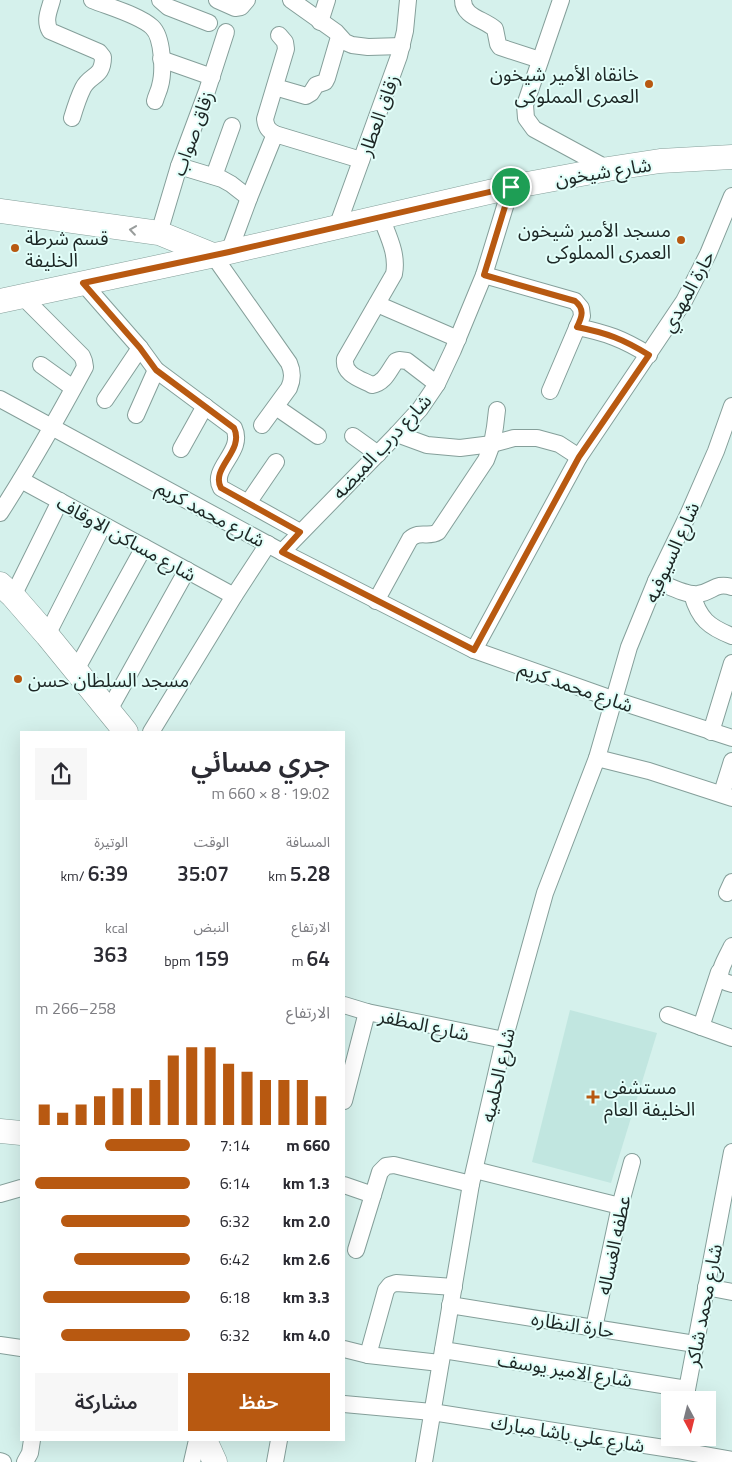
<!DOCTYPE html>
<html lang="ar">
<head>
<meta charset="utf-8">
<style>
	body { margin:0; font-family:"Titillium Web","Noto Sans Arabic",sans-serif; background:#f7f7f7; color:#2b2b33; direction:rtl; height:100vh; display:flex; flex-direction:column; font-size:19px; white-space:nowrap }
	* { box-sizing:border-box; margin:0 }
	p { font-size:16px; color:#7c7c81 }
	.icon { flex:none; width:28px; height:28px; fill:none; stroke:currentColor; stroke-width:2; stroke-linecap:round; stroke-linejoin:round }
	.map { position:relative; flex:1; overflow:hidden; direction:ltr }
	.drawer { position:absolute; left:20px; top:731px; width:325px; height:710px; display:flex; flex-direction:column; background:#fff; border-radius:0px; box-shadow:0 5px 20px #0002; direction:rtl }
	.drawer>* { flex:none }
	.needle { width:32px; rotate:173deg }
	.controls { position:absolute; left:661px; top:1391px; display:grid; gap:10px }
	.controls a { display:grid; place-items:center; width:55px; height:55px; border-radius:0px; background:#fff; box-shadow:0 5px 20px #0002; font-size:25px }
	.pin { position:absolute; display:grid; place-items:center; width:42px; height:42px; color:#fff; margin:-21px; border:2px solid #fff; border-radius:50%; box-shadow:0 1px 5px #0007 }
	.round { display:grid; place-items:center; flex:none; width:52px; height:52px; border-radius:0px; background:#f7f7f7 }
	.head { display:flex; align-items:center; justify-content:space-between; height:85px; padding:0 15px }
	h1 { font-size:28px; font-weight:600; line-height:38px }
	.stats { display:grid; grid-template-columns:repeat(3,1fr); gap:8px; height:85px; padding:5px 15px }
	.stats div { display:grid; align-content:center }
	.stats b { font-size:21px; font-weight:600 }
	.stats small { font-size:14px; font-weight:400 }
	.stats p { font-size:14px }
	.chart { height:140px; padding:10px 15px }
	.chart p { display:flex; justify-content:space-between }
	.chart svg { width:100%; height:90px; margin-top:5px; stroke:#b85911; stroke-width:6 }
	.primary-button { display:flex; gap:10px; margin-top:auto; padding:10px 15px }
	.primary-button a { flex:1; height:58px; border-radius:0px; background:#b85911; color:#fff; font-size:20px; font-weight:600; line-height:58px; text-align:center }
	.primary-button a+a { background:#f7f7f7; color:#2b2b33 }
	ul { padding:0 15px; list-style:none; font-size:16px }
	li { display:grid; grid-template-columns:80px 60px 1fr; align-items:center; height:38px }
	li i { height:12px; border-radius:6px; background:#b85911 }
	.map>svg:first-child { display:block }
	.built { fill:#c1e6e0 }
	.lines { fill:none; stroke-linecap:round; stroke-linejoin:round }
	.street-casing { stroke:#859f9a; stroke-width:18 }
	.secondary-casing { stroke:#859f9a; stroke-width:25 }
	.street { stroke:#fff; stroke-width:16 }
	.secondary { stroke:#fff; stroke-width:24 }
	.oneway { stroke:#999d9c }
	.route-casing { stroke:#fff; stroke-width:10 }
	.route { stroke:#b85911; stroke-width:6 }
	.poi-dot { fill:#b85911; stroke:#e2fef9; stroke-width:2 }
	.labels { text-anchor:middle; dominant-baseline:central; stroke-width:4; stroke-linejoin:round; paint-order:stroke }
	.poi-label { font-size:19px; fill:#1c2624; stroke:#e2fef9; text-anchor:start }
	.street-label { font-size:19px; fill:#1c2624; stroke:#e2fef9 }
</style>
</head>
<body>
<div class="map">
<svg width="732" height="1462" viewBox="0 0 732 1462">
	<rect width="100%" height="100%" fill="#d5f1ec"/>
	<path class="built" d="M570,1010L657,1033L611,1183L532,1162Z"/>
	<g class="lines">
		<defs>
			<g id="street">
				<path d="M52,0C49,11 44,20 50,31L99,52L103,57C103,78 90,74 83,88C78,98 75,108 72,118"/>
				<path d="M92,0C109,7 139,15 152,27C163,37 164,72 160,86C159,91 156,96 155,101"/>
				<path d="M160,0L168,7L209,23"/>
				<path d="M217,0L235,8L241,7L247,0"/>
				<path d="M291,0L336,32L345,42L352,45L368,47L402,46"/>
				<path d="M463,0C463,17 484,19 495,29L498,44L500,47L540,60"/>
				<path d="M561,0L525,105L526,118L534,129L608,169"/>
				<path d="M320,22L327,0"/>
				<path d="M161,59L212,77"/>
				<path d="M275,87L306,96L311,93L316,85L325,82L327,78L339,37"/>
				<path d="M275,134C268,130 266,127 265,119L286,49L285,42L279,35"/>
				<path d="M179,166L222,179L231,184L249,198"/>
				<path d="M214,176L232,126"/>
				<path d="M381,217C388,236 398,254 394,274L345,359C343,375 361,379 372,385C385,383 389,370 396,361L399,360L407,361L437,384"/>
				<path d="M337,227L399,56L405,31L408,0"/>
				<path d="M159,233L179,166L207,91L226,32"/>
				<path d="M229,252L249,198L275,134L361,160"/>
				<path d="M213,255L289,363C293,372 293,379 289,388L262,425"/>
				<path d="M484,275L575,301L581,308L582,316L550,391"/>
				<path d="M83,283L140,348L156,370L234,428C245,452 210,468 221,488L300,532"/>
				<path d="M377,304L458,339"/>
				<path d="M577,327C607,333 623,339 649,355"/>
				<path d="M41,365L73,388"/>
				<path d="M0,399L282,552L474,650L615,700L732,738"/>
				<path d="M105,400L140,348"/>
				<path d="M276,407L318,436"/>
				<path d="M136,415L156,370"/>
				<path d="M397,434L427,445L460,448L492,444L514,438H537L559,444L579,457"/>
				<path d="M353,436L378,454"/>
				<path d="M181,449L205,406"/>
				<path d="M21,480L234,596"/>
				<path d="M248,503L276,462"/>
				<path d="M0,513C31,465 58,417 85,367L84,361L82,356L22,296"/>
				<path d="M282,552L397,434L420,409L437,384L453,350L484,275L511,187"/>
				<path d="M656,581C667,585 687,596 698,594C713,592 715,582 732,587"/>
				<path d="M692,594C699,619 709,627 732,636"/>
				<path d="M13,596L60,501"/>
				<path d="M376,601L410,539C420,530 428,538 438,532L486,460L492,444L495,427L497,410"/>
				<path d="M47,635L103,525"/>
				<path d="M474,650L579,457L684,301L708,254L732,196"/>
				<path d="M76,670L144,547"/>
				<path d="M109,710L187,570"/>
				<path d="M151,732L234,596L268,544"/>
				<path d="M711,732L732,663"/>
				<path d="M597,758L649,771L732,798"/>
				<path d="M722,793L732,761"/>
				<path d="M727,893L732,882"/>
				<path d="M732,946C729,953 717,972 721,978C723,982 728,983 732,984"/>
				<path d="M344,1005L367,1012L504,1040"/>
				<path d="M668,1015L732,1038"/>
				<path d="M701,1027L719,972"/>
				<path d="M344,1101L367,1012"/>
				<path d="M475,1170L620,1206"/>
				<path d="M344,1185L373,1195"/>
				<path d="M0,1194L21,1188"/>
				<path d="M356,1250L380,1172L386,1166L394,1165L471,1184"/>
				<path d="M706,1287L732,1292"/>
				<path d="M450,1305L695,1344"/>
				<path d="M594,1328L620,1206L632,1162"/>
				<path d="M0,1345L21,1348"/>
				<path d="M344,1349L368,1355L440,1363"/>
				<path d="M443,1350L687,1389"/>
				<path d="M368,1355L386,1290L390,1285L396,1283L454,1287"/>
				<path d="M685,1400L732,1152"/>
				<path d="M344,1404L432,1412L677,1450L732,1460"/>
				<path d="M0,1461L3,1462"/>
				<path d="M25,1462L30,1453L32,1440"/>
				<path d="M192,1462L197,1440"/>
				<path d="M275,1462L279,1440"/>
				<path d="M424,1462L471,1184L504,1040L545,893L597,758L629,647L656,581L688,515L716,451L732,406"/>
			</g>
			<g id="secondary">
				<path d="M0,211L159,233L213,255"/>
				<path d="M0,301L229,252L511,187L608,169L660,161L732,157"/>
				<path d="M0,584L13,596L47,635L126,732"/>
				<path d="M0,1131L21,1133"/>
				<path d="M205,1440L215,1462"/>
			</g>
		</defs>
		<use href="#street" class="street-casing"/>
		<use href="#secondary" class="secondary-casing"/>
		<use href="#street" class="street"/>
		<use href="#secondary" class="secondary"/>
	</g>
	<defs><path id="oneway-chevron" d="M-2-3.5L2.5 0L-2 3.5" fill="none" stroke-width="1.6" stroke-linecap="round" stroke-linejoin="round" transform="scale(1.25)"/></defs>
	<use class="oneway" href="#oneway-chevron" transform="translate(133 230) rotate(-172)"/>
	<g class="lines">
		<defs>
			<path id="route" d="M511,187L484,275L575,301C585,309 582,317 577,327C607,333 623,339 649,355L579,457L474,650L282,552L300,532L221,488C210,468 245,451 234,428L156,370L140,348L83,283L229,252Z"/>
		</defs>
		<use href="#route" class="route-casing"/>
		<use href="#route" class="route"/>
	</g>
	<g class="poi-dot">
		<circle cx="649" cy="84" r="5"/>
		<circle cx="681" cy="240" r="5"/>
		<circle cx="15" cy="248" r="5"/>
		<circle cx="18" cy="679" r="5"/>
		<path d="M590.5 1089.5h5v5h5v5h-5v5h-5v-5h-5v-5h5z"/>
	</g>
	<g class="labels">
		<g class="poi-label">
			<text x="639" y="73" text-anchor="end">خانقاه الأمير شيخون<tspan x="639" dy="22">العمرى المملوكى</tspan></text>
			<text x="671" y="229" text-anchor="end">مسجد الأمير شيخون<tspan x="671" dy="22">العمرى المملوكى</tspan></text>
			<text x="25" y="237">قسم شرطة<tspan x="25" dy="22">الخليفة</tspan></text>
			<text x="28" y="679">مسجد السلطان حسن</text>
			<text x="604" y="1086">مستشفى<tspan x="604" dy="22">الخليفة العام</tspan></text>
		</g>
		<g class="street-label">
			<text transform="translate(378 115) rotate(-70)">زقاق العطار</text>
			<text transform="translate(192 133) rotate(-70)">زقاق صواب</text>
			<text transform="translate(603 171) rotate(-9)">شارع شيخون</text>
			<text transform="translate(687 291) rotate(-61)">حارة المهدي</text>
			<text transform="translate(381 446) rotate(-47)">شارع درب الميضه</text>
			<text transform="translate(211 513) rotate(28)">شارع محمد كريم</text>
			<text transform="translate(127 538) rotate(29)">شارع مساكن الاوقاف</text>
			<text transform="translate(671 552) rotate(-66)">شارع السيوفيه</text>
			<text transform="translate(576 686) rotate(19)">شارع محمد كريم</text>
			<text transform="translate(424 1024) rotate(12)">شارع المظفر</text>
			<text transform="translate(497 1075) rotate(-77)">شارع الحلميه</text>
			<text transform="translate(613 1245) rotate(-78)">عطفه الغساله</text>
			<text transform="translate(703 1305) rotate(-79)">شارع محمد شاكر</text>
			<text transform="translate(573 1324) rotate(9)">حارة النظاره</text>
			<text transform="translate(565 1369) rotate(9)">شارع الامير يوسف</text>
			<text transform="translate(568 1433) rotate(9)">شارع علي باشا مبارك</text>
		</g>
	</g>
</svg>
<div class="controls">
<a><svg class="needle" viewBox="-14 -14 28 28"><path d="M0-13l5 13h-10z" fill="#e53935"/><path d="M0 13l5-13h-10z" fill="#7c7c81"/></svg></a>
</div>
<div class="pin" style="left:511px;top:187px;background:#1e9e55"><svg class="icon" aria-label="arrive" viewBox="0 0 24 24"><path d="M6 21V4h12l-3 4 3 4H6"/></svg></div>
<section class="drawer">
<div class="head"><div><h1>جري مسائي</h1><p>19:02 · 8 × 660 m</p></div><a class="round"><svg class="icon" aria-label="share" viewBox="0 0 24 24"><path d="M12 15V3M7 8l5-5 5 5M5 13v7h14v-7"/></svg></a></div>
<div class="stats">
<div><p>المسافة</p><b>5.28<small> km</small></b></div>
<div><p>الوقت</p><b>35:07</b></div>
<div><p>الوتيرة</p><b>6:39<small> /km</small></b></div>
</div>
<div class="stats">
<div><p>الارتفاع</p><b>64<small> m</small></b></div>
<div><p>النبض</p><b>159<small> bpm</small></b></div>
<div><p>kcal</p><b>363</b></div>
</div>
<div class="chart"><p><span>الارتفاع</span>258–266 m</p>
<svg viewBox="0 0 160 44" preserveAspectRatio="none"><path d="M5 44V34M15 44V38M25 44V34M35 44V30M45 44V26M55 44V26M65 44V22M75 44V10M85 44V6M95 44V6M105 44V14M115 44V18M125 44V22M135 44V22M145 44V22M155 44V30"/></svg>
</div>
<ul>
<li><b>660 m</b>7:14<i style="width:55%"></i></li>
<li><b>1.3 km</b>6:14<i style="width:100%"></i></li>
<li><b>2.0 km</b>6:32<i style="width:83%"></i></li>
<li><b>2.6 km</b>6:42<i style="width:75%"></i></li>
<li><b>3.3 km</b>6:18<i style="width:95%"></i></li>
<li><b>4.0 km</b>6:32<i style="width:83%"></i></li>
</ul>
<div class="primary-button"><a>حفظ</a><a>مشاركة</a></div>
</section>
</div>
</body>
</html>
